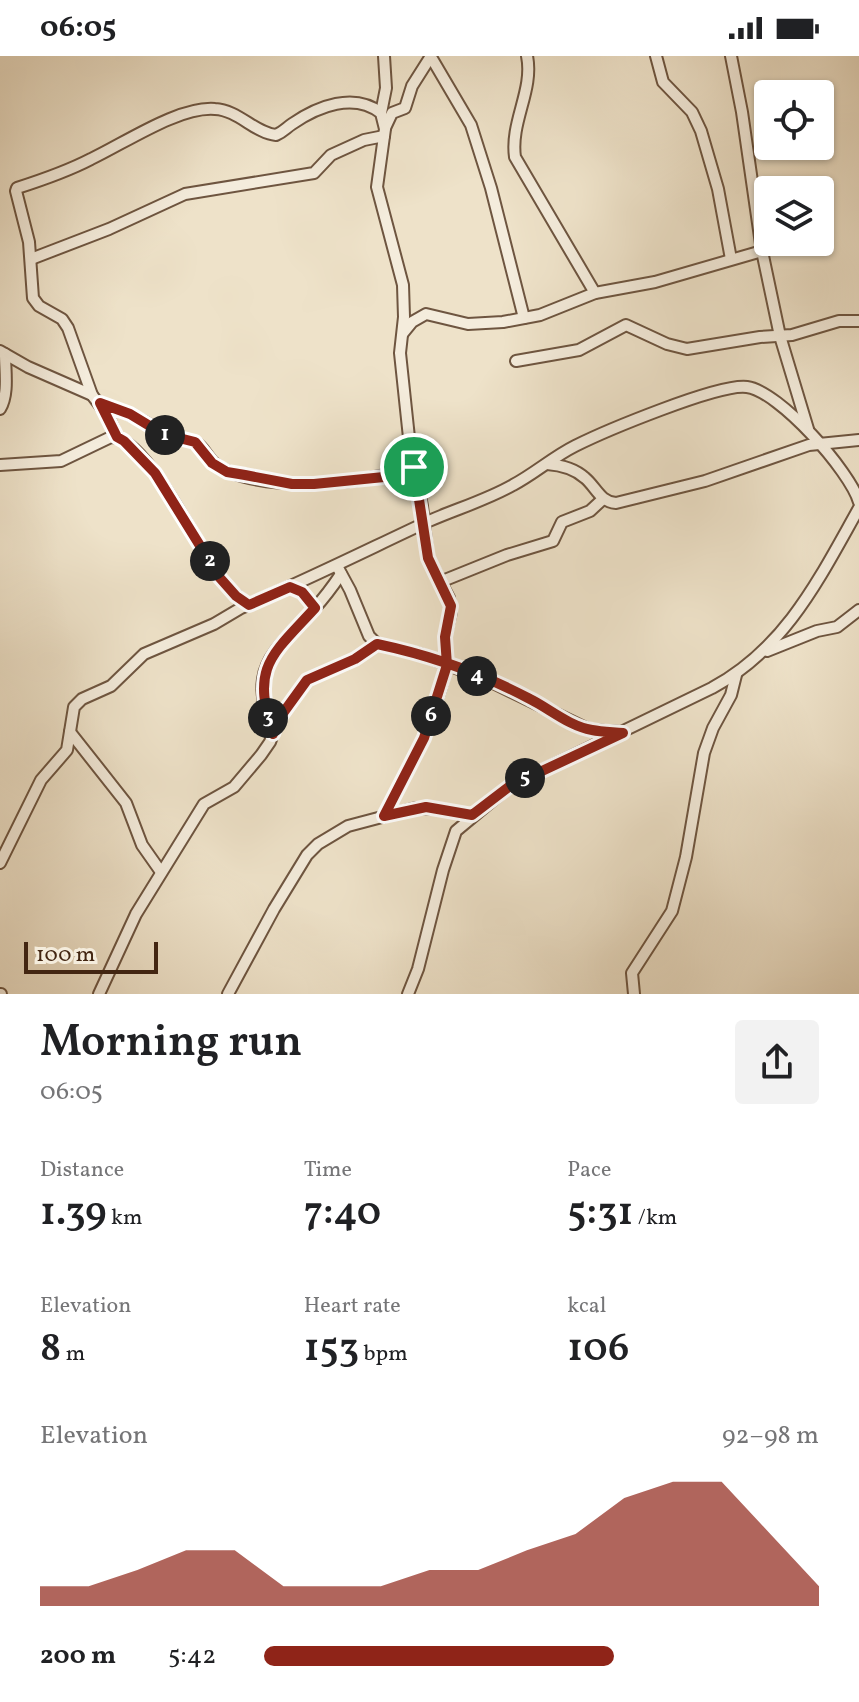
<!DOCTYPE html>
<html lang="en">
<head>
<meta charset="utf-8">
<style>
	body { margin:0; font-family:Vollkorn,serif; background:#f2f2f2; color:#202124; height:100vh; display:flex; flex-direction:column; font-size:30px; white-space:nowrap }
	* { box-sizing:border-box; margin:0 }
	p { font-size:26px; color:#757577 }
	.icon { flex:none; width:44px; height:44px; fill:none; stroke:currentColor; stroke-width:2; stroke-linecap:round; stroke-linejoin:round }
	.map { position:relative; height:938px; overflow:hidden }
	.panel { display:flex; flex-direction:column; background:#fff; flex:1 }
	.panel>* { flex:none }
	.buttons { position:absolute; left:754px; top:24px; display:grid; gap:16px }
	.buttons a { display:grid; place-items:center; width:80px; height:80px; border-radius:8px; background:#fff; box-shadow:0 2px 6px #0004; font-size:40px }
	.scale { position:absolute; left:24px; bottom:20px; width:134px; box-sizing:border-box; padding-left:8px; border:4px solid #432612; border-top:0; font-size:22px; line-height:28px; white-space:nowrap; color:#432612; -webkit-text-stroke:6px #f4ecdc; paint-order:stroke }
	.pin { position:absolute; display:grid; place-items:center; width:68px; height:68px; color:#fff; margin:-34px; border:4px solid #fff; border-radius:50%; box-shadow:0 2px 8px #0007 }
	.km { position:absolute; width:40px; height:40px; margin:-20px; border-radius:50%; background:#222; color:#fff; font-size:22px; line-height:40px; text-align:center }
	.round { display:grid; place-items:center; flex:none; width:84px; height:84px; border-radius:8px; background:#f2f2f2 }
	.overview { display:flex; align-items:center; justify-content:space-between; height:136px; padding:0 40px }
	h1 { font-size:44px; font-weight:600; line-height:60px }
	.figures { display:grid; grid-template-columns:repeat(3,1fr); gap:12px; height:136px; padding:8px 40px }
	.figures div { display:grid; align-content:center }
	.figures b { font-size:40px; font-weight:600 }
	.figures small { font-size:22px; font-weight:400 }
	.figures p { font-size:22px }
	.chart { height:224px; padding:16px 40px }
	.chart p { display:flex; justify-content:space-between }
	.chart svg { width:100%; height:144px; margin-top:8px; fill:#8f2418; opacity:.7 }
	ul { padding:0 40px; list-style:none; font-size:26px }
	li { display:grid; grid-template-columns:128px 96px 1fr; align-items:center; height:60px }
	li i { height:20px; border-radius:10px; background:#8f2418 }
	.status { display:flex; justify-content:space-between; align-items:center; height:56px; padding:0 40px; background:#fff; direction:ltr }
	.status svg { height:22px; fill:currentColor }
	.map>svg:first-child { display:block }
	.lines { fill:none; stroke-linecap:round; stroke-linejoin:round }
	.minor-casing { stroke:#6e5540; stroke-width:14 }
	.minor { stroke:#f4ecdc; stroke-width:10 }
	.route-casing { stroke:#fff; stroke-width:16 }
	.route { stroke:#8f2418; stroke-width:10 }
</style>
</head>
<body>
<div class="status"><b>06:05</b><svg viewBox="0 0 49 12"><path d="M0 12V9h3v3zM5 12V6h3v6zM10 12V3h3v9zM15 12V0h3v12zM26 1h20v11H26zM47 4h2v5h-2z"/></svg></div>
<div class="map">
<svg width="859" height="938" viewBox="0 0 859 938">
	<rect width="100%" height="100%" fill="#eee2c9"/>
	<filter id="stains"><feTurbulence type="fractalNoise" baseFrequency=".0025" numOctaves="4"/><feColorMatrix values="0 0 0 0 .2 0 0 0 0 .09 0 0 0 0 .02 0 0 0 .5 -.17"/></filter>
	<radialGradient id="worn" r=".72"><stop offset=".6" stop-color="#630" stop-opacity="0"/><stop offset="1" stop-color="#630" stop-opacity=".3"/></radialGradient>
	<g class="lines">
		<defs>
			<g id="minor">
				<path d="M527,0C534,34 510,66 515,101L595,237"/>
				<path d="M656,0L663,26L692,56L701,75L718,133L731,203"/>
				<path d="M731,0L742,56L762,195L780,280L808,373"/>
				<path d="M431,1L471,69L491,132L524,262"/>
				<path d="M381,57L386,32L384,0"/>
				<path d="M385,72L392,57L405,52L412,30L431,0"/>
				<path d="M31,203L109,173L185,138L314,117L331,99L364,84L384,80"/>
				<path d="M403,277L412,266L426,258L468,268L503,266L540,259L595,237L655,226L762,195"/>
				<path d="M0,295L28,311L92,339L108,360L117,381"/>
				<path d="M516,305L579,294L626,269L667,288L687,293L760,281L792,279L839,265H859"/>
				<path d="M92,339L68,272L62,263L39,250L33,242L29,186L16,135L17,132C42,124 68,115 91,103C125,87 179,50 215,53C238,54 255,77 276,79C283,76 286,72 292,68C318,50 354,36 381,57L385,73L377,131L403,229L404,261L400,297L410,391L422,450L428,502L449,542L451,556L445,581L447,609L440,634L424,682L384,760"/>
				<path d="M100,347C116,353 131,358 145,366C152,370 159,376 166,379C175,383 188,382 196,387C207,393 208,408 227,415C278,436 363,428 414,411"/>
				<path d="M0,353C9,338 5,315 5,298"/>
				<path d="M547,408C561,409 574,412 585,422C596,431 600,446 616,447L705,425L809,389L859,384"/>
				<path d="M0,409L61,405L111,381C146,379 200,497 222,524C230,534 238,542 249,549"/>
				<path d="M337,510L350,534L369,580L377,588L420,598L489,625L590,674L621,676"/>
				<path d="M440,526L507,499L553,485L562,466L590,455L603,443"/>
				<path d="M290,531L302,536L315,552"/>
				<path d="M767,595L817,575L837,571L859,554"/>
				<path d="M70,676L126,747L142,789L161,816"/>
				<path d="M273,678C268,660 260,642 263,623C267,594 297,574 314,553C324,542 333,530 341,518"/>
				<path d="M0,807L41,724L67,694L74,651L82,643L111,630L144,598L214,568L241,552C305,525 367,494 429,465C456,453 487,444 513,429C534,418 553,401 575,390C603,376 719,327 747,331C779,335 850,415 859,446"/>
				<path d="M0,938H1"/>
				<path d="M99,938L136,858L204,748L234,731L261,699L270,686L278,664L307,624L355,603L377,588"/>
				<path d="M228,938L274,853L307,799L318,788L348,770L416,752L441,753L472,759"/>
				<path d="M408,938L418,913L443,814L456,775L510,730L712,632C786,592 819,523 859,452"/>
				<path d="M634,938L632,917L672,855L686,801L704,697L713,672L731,639L736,619"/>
			</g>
		</defs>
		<use href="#minor" class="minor-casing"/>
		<use href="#minor" class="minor"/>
	</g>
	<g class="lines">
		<defs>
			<path id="route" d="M414,411L384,421L314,428H292L245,419L227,416L212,407L195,386L163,378L130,358L100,347L117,381L124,385L155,417L220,522L236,540L249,549L290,531L302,536L315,552C271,600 251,610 273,678L278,664L307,624L355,603L377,588C429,599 483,618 530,643C550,653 569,670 592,674C602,676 613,676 623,677L510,730L472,759L426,751L384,760L424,682L447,609L445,581L451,550L428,502L414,411"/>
		</defs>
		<use href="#route" class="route-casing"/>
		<use href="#route" class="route"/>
	</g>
	<rect width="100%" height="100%" filter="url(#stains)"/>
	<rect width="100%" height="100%" fill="url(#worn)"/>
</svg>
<div class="buttons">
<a><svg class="icon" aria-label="locate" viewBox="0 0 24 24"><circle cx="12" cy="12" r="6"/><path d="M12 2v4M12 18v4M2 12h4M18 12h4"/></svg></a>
<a><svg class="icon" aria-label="layers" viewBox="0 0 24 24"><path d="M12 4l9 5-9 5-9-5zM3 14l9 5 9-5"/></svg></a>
</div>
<div class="scale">100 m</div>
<div class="pin" style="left:414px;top:411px;background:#1e9e55"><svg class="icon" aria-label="arrive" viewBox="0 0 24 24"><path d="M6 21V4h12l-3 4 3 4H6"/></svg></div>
<b class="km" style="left:165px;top:379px">1</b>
<b class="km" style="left:210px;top:505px">2</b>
<b class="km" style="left:268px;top:662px">3</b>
<b class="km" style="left:477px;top:620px">4</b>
<b class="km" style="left:525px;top:722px">5</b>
<b class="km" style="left:431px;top:660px">6</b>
</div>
<section class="panel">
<div class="overview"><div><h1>Morning run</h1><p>06:05</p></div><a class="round"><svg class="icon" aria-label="share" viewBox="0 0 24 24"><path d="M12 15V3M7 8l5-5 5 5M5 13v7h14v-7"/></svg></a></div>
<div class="figures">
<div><p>Distance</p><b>1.39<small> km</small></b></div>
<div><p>Time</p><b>7:40</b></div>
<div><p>Pace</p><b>5:31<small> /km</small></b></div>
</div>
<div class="figures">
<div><p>Elevation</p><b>8<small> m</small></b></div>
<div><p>Heart rate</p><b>153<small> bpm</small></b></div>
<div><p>kcal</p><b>106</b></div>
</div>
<div class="chart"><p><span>Elevation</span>92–98 m</p>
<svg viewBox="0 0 160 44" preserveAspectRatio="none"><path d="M0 44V38L10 38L20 33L30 27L40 27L50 38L60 38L70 38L80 33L90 33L100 27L110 22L120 11L130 6L140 6L150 22L160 38V44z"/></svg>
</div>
<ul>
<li><b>200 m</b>5:42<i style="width:63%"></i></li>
</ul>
</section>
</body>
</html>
